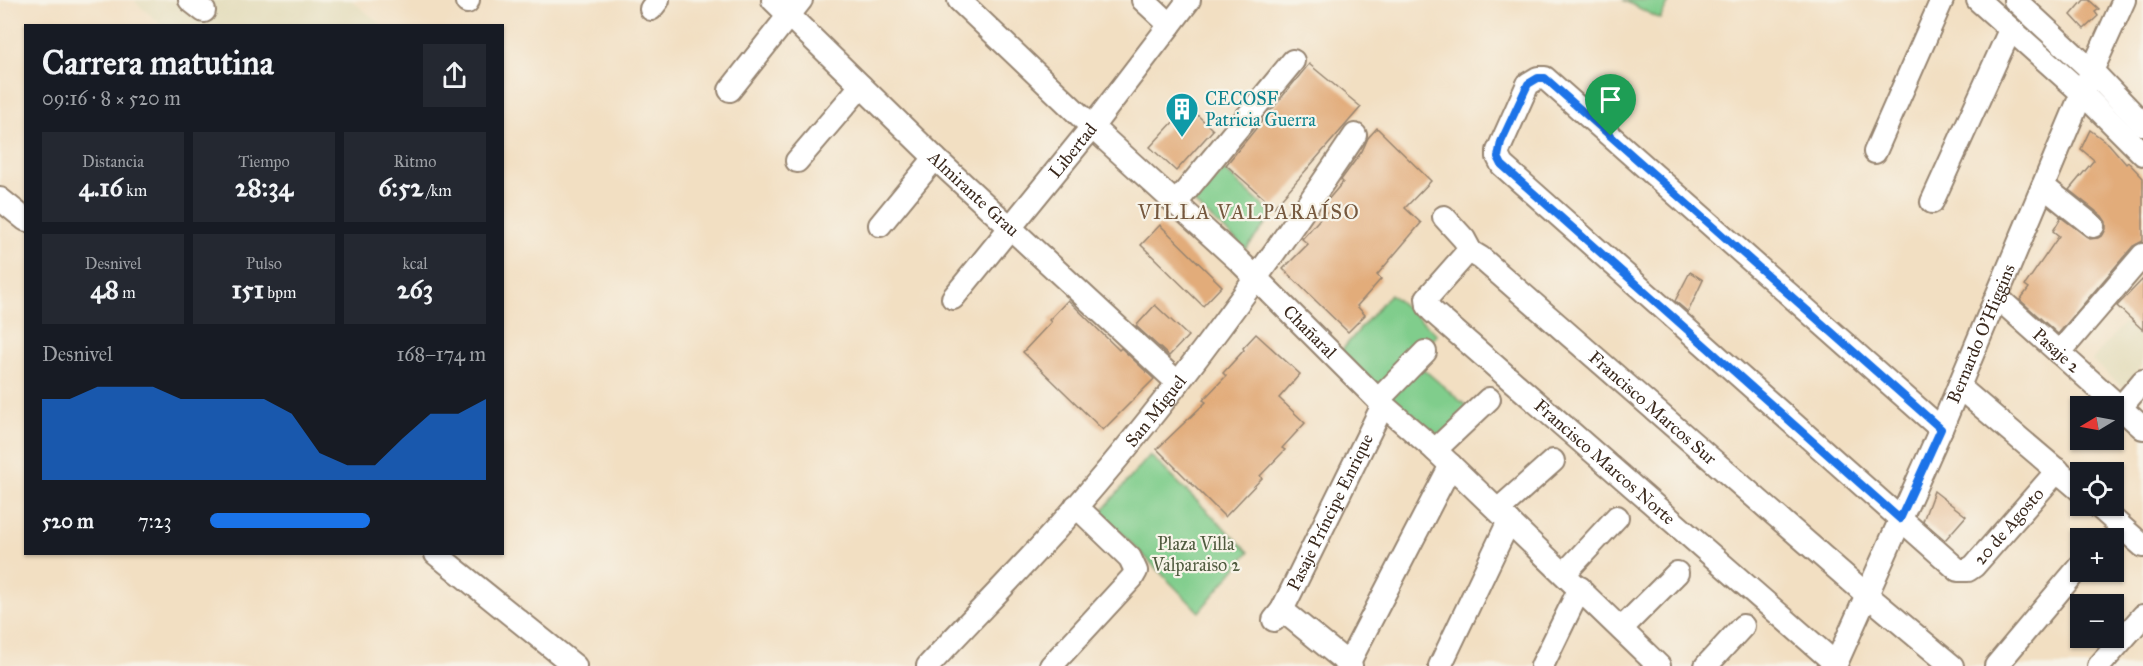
<!DOCTYPE html>
<html lang="es">
<head>
<meta charset="utf-8">
<style>
	body { margin:0; font-family:"IM FELL Great Primer",serif; background:#242831; color:#f1f3f6; height:100vh; display:flex; flex-direction:column; font-size:22px; white-space:nowrap }
	* { box-sizing:border-box; margin:0 }
	p { font-size:20px; color:#9ea1a6 }
	.icon { flex:none; width:33px; height:33px; fill:none; stroke:currentColor; stroke-width:2; stroke-linecap:round; stroke-linejoin:round }
	.map { position:relative; flex:1; overflow:hidden }
	.details { position:absolute; left:24px; top:24px; width:480px; height:531px; display:flex; flex-direction:column; background:#171b24; border-radius:0px; box-shadow:0 2px 4px #0004 }
	.details>* { flex:none }
	.needle { width:39px; rotate:260deg }
	.buttons { position:absolute; left:2070px; top:396px; display:grid; gap:12px }
	.buttons a { display:grid; place-items:center; width:54px; height:54px; border-radius:0px; background:#171b24; box-shadow:0 2px 4px #0004; font-size:30px }
	.pin { position:absolute; display:grid; place-items:center; width:51px; height:51px; color:#fff; margin:-62px -26px; border-radius:50% 50% 50% 0; rotate:-45deg; box-shadow:0 0 6px #0007 }
	.pin .icon { rotate:45deg }
	.round { display:grid; place-items:center; flex:none; width:63px; height:63px; border-radius:0px; background:#242831 }
	.headline { display:flex; align-items:center; justify-content:space-between; height:102px; padding:0 18px }
	h1 { font-size:33px; font-weight:700; line-height:45px }
	.figures { display:grid; grid-template-columns:repeat(3,1fr); gap:9px; height:102px; padding:6px 18px }
	.figures div { display:grid; align-content:center; border-radius:0px; background:#242831; text-align:center }
	.figures b { font-size:26px; font-weight:700 }
	.figures small { font-size:16px; font-weight:400 }
	.figures p { font-size:16px }
	.chart { height:168px; padding:12px 18px }
	.chart p { display:flex; justify-content:space-between }
	.chart svg { width:100%; height:108px; margin-top:6px; fill:#1a73e8; opacity:.7 }
	ul { padding:0 18px; list-style:none; font-size:20px }
	li { display:grid; grid-template-columns:96px 72px 1fr; align-items:center; height:45px }
	li i { height:15px; border-radius:8px; background:#1a73e8 }
	.map>svg:first-child { display:block }
	.built { fill:#e3dcba }
	.green { fill:#80cd8c; stroke:#5e7c55; stroke-width:1.5 }
	.building { fill:#e2ac7a }
	.lines { fill:none; stroke-linecap:round; stroke-linejoin:round }
	.minor-casing { stroke:#968470; stroke-width:26 }
	.minor { stroke:#fff; stroke-width:22 }
	.route-casing { stroke:#fff; stroke-width:12 }
	.route { stroke:#1a73e8; stroke-width:8 }
	.labels { text-anchor:middle; dominant-baseline:central; stroke-width:4.5; stroke-linejoin:round; paint-order:stroke }
	.culture-label { font-size:18px; fill:#0d838f; stroke:#f7f3e8; text-anchor:start }
	.street-label { font-size:18px; fill:#3b2a1e; stroke:#f7f3e8 }
	.park-label { font-size:18px; fill:#505b3f; stroke:#f7f3e8 }
	.neighbourhood-label { font-size:20px; letter-spacing:1.5px; fill:#75583e; stroke:#f7f3e8 }
</style>
</head>
<body>
<div class="map">
<svg width="2143" height="666" viewBox="0 0 2143 666">
	<rect width="100%" height="100%" fill="#f7f3e8"/>
	<filter id="ink" filterUnits="userSpaceOnUse"><feTurbulence type="fractalNoise" baseFrequency=".0167" numOctaves="2"/><feDisplacementMap in="SourceGraphic" scale="12" xChannelSelector="R" yChannelSelector="G"/><feConvolveMatrix kernelMatrix="1 2 1 2 8 2 1 2 1" color-interpolation-filters="sRGB"/></filter>
	<filter id="wash" filterUnits="userSpaceOnUse"><feTurbulence type="fractalNoise" baseFrequency=".008" numOctaves="4" result="noise"/><feDisplacementMap in="SourceGraphic" scale="24" xChannelSelector="R" yChannelSelector="G"/><feGaussianBlur stdDeviation="1.35" result="paint"/><feColorMatrix in="noise" values="0 0 0 0 0 0 0 0 0 0 0 0 0 0 0 0 0 1.4 0 .05"/><feComposite in="paint" operator="in"/></filter>
	<g filter="url(#wash)">
		<rect width="100%" height="100%" fill="#f2dfc2"/>
		<g class="built">
			<path d="M137,0H351L382,25H162L135,2Z"/>
			<path d="M2124,323L2143,339V364L2123,388L2092,360Z"/>
		</g>
		<g class="green">
			<path d="M1623,0H1670L1660,19Z"/>
			<path d="M1224,170L1273,215L1246,249L1194,203Z"/>
			<path d="M1390,294L1437,334L1415,362L1471,410L1436,442L1341,351Z"/>
			<path d="M1150,455L1249,552L1199,612L1101,512Z"/>
		</g>
		<g id="blocks">
			<g class="building">
				<path d="M2084,0H2089L2099,9L2095,12L2098,16L2084,29L2071,15Z"/>
				<path d="M1309,64L1361,107L1274,207L1226,165Z"/>
				<path d="M1188,106L1213,130L1176,171L1150,147Z"/>
				<path d="M1377,128L1431,181L1405,208L1421,223L1377,275L1381,279L1357,306L1365,315L1348,332L1283,269L1308,244L1302,239L1326,212L1321,208L1343,182L1341,180L1362,151L1368,138Z"/>
				<path d="M2090,130L2109,144L2126,164L2128,162L2143,178V241L2133,246L2058,334L2020,300L2029,288L2025,285L2059,236L2053,231L2061,218L2059,216L2090,239L2098,238L2103,235L2106,229V222L2102,216L2069,190L2094,160L2081,149Z"/>
				<path d="M1160,225L1222,286L1203,306L1141,245Z"/>
				<path d="M1690,272L1703,280L1688,312L1675,301Z"/>
				<path d="M2143,279V330L2117,306Z"/>
				<path d="M1068,300L1119,350L1121,348L1154,379L1103,430L1023,352L1051,322L1049,320Z"/>
				<path d="M1155,305L1188,336L1169,356L1136,326Z"/>
				<path d="M1256,334L1300,374L1279,398L1305,423L1282,448L1285,450L1260,476L1262,478L1225,517L1157,449L1206,402L1203,400L1226,376L1223,373L1244,350L1243,348Z"/>
				<path d="M1934,491L1966,516L1945,540L1923,521Z"/>
			</g>
		</g>
	</g>
	<g filter="url(#ink)">
		<use href="#blocks" fill-opacity="0" stroke="#968470" stroke-width="1.5"/>
		<g class="lines">
			<defs>
				<g id="minor">
					<path d="M190,0L204,11"/>
					<path id="s1" d="M773,0L935,158L1178,383"/>
					<path id="s2" d="M959,0L1092,127L1239,261L1383,405L1435,450L1659,666"/>
					<path d="M1143,0L1170,25"/>
					<path d="M1978,0L2082,93L2143,154"/>
					<path d="M2015,0L2092,71L2143,124"/>
					<path d="M467,2L468,0"/>
					<path d="M651,9L658,0"/>
					<path d="M730,90L801,0"/>
					<path d="M1875,152L1942,0"/>
					<path d="M797,161L861,86"/>
					<path d="M2043,186L2093,226"/>
					<path d="M0,199L26,220"/>
					<path d="M1932,202L2010,30"/>
					<path d="M1176,203L1293,61"/>
					<path id="s3" d="M1444,217L1464,239L1471,252L1481,258L1867,595L1952,666"/>
					<path d="M880,225L935,158"/>
					<path id="s4" d="M1471,252L1464,256L1427,298L1428,306L1432,311L1836,664"/>
					<path id="s5" d="M1997,297L2143,428"/>
					<path id="s6" d="M953,298L1092,127L1189,0"/>
					<path d="M2059,353L2143,255"/>
					<path d="M1959,387L2080,490"/>
					<path d="M1378,400L1425,352"/>
					<path d="M2121,407L2143,381"/>
					<path id="s7" d="M1941,429L1545,78H1538L1528,84L1498,151V157L1502,165L1958,570H1968L1974,566L2058,470"/>
					<path d="M1435,450L1489,399"/>
					<path d="M2098,506L2143,546"/>
					<path d="M1498,510L1553,461"/>
					<path d="M436,554L575,666"/>
					<path d="M1564,574L1617,517"/>
					<path d="M1282,610L1351,666"/>
					<path id="s8" d="M1274,620L1282,610L1383,405"/>
					<path d="M1621,629L1677,573"/>
					<path d="M1348,664L1451,465"/>
					<path id="s9" d="M928,666C977,613 1029,561 1077,506C1179,389 1269,263 1355,135"/>
					<path d="M1051,666L1132,578L1136,571L1130,558L1076,506"/>
					<path d="M1440,666L1509,521"/>
					<path d="M1542,666L1580,588"/>
					<path d="M1706,666L1743,626"/>
					<path id="s10" d="M1835,666L1941,429L2082,93L2124,0"/>
					<path d="M1996,666L2080,566"/>
					<path d="M2099,666L2143,616"/>
				</g>
			</defs>
			<use href="#minor" class="minor-casing"/>
			<use href="#minor" class="minor"/>
		</g>
	</g>
	<g class="lines" filter="url(#ink)">
		<defs>
			<path id="route" d="M1538,78H1545L1941,429L1900,519L1502,165L1498,157L1501,142L1528,84Z"/>
		</defs>
		<use href="#route" class="route-casing"/>
		<use href="#route" class="route"/>
	</g>
	<defs>
		<symbol id="building-pin" viewBox="-11 -11 22 30"><path d="M0 17L-7.5 6A9.5 9.5 0 1 1 7.5 6Z" fill="#0f9aa8" stroke="#f7f3e8"/><path d="M-4-6H4V6H1V3H-1V6H-4ZM-2.5-4.3h1.7v1.8h-1.7ZM.8-4.3h1.7v1.8H.8ZM-2.5-1h1.7V.8h-1.7ZM.8-1h1.7V.8H.8Z" fill="#fff"/></symbol>
	</defs>
	<g fill-rule="evenodd">
		<use href="#building-pin" x="1163" y="90" width="38" height="52"/>
	</g>
	<g class="labels">
		<g class="culture-label">
			<text x="1205" y="99">CECOSF<tspan x="1205" dy="21">Patricia Guerra</tspan></text>
		</g>
		<g class="street-label">
			<text stroke="none"><textPath href="#s6" startOffset="190">Libertad</textPath></text>
			<text stroke="none"><textPath href="#s1" startOffset="279">Almirante Grau</textPath></text>
			<text stroke="none"><textPath href="#s2" startOffset="483">Chañaral</textPath></text>
			<text stroke="none"><textPath href="#s10" startOffset="363">Bernardo O'Higgins</textPath></text>
			<text stroke="none"><textPath href="#s5" startOffset="80">Pasaje 2</textPath></text>
			<text stroke="none"><textPath href="#s3" startOffset="284">Francisco Marcos Sur</textPath></text>
			<text stroke="none"><textPath href="#s9" startOffset="342">San Miguel</textPath></text>
			<text stroke="none"><textPath href="#s4" startOffset="308">Francisco Marcos Norte</textPath></text>
			<text stroke="none"><textPath href="#s8" startOffset="122">Pasaje Príncipe Enrique</textPath></text>
			<text stroke="none"><textPath href="#s7" startOffset="1316">20 de Agosto</textPath></text>
		</g>
		<g class="park-label">
			<text x="1196" y="544">Plaza Villa<tspan x="1196" dy="21">Valparaiso 2</tspan></text>
		</g>
		<g class="neighbourhood-label">
			<text x="1249" y="212">VILLA VALPARAÍSO</text>
		</g>
	</g>
</svg>
<div class="buttons">
<a><svg class="needle" viewBox="-14 -14 28 28"><path d="M0-13l5 13h-10z" fill="#e53935"/><path d="M0 13l5-13h-10z" fill="#9ea1a6"/></svg></a>
<a><svg class="icon" aria-label="locate" viewBox="0 0 24 24"><circle cx="12" cy="12" r="6"/><path d="M12 2v4M12 18v4M2 12h4M18 12h4"/></svg></a>
<a>+</a>
<a>−</a>
</div>
<div class="pin" style="left:1611px;top:136px;background:#1e9e55"><svg class="icon" aria-label="arrive" viewBox="0 0 24 24"><path d="M6 21V4h12l-3 4 3 4H6"/></svg></div>
<section class="details">
<div class="headline"><div><h1>Carrera matutina</h1><p>09:16 · 8 × 520 m</p></div><a class="round"><svg class="icon" aria-label="share" viewBox="0 0 24 24"><path d="M12 15V3M7 8l5-5 5 5M5 13v7h14v-7"/></svg></a></div>
<div class="figures">
<div><p>Distancia</p><b>4.16<small> km</small></b></div>
<div><p>Tiempo</p><b>28:34</b></div>
<div><p>Ritmo</p><b>6:52<small> /km</small></b></div>
</div>
<div class="figures">
<div><p>Desnivel</p><b>48<small> m</small></b></div>
<div><p>Pulso</p><b>151<small> bpm</small></b></div>
<div><p>kcal</p><b>263</b></div>
</div>
<div class="chart"><p><span>Desnivel</span>168–174 m</p>
<svg viewBox="0 0 160 44" preserveAspectRatio="none"><path d="M0 44V11L10 11L20 6L30 6L40 6L50 11L60 11L70 11L80 11L90 17L100 33L110 38L120 38L130 27L140 17L150 17L160 11V44z"/></svg>
</div>
<ul>
<li><b>520 m</b>7:23<i style="width:58%"></i></li>
</ul>
</section>
</div>
</body>
</html>
